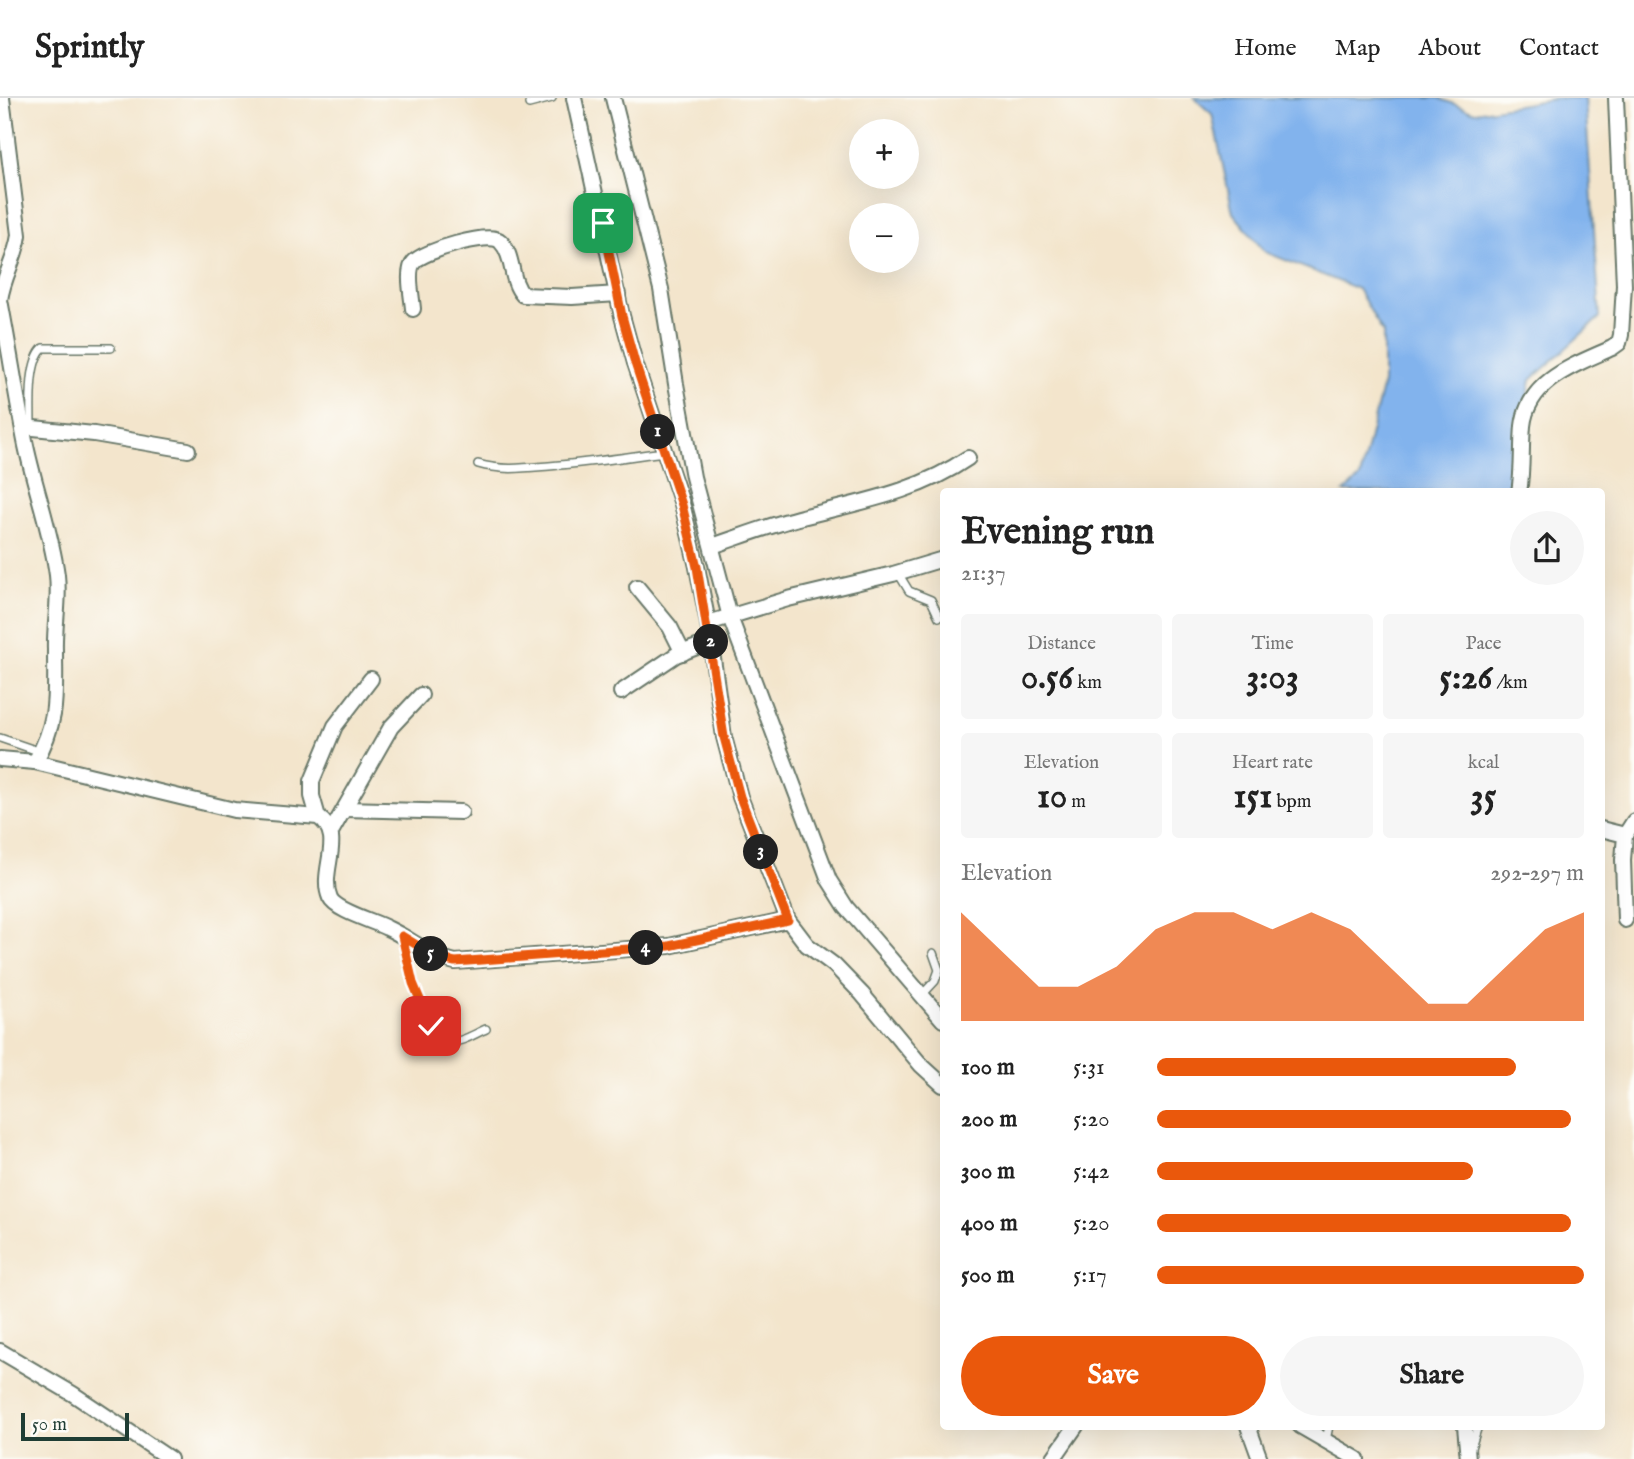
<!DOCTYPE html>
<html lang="en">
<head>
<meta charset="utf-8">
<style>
	body { margin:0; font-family:"IM FELL English",serif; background:#f6f6f6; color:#222; height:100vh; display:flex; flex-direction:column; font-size:26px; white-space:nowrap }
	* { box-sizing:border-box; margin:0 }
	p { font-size:23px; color:#767676 }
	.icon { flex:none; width:38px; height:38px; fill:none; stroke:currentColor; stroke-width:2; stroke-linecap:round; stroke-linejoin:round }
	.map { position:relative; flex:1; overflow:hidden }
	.side { position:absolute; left:940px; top:390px; width:665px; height:942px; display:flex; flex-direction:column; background:#fff; border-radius:7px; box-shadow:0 7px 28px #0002 }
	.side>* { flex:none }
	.controls { position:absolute; left:849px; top:21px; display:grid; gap:14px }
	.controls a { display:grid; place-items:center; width:70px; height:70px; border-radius:50%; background:#fff; box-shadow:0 7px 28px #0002; font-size:35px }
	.scale { position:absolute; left:21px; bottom:18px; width:108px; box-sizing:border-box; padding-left:7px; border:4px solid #1f3d34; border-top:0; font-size:19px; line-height:24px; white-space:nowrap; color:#1f3d34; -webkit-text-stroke:5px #fdfcf7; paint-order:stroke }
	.pin { position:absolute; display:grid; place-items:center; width:60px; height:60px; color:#fff; margin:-30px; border-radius:14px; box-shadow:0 4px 10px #0006 }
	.km { position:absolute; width:35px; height:35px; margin:-18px; border-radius:50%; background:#222; color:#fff; font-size:19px; line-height:35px; text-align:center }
	.round { display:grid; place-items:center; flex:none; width:74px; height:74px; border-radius:37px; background:#f6f6f6 }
	.headline { display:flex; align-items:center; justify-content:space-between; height:119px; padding:0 21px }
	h1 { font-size:38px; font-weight:800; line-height:52px }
	.figures { display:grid; grid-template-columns:repeat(3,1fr); gap:10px; height:119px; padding:7px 21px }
	.figures div { display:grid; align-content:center; border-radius:7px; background:#f6f6f6; text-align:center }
	.figures b { font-size:35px; font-weight:800 }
	.figures small { font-size:19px; font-weight:400 }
	.figures p { font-size:19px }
	.chart { height:196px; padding:14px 21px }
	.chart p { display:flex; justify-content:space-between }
	.chart svg { width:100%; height:126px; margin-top:7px; fill:#ea580c; opacity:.7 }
	.primary-button { display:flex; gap:14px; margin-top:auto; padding:14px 21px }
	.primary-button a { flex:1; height:80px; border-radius:42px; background:#ea580c; color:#fff; font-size:28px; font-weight:800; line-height:80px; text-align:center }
	.primary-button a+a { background:#f6f6f6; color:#222 }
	ul { padding:0 21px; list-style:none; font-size:23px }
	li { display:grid; grid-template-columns:112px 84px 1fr; align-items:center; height:52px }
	li i { height:18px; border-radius:9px; background:#ea580c }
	header { display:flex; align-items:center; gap:42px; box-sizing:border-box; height:98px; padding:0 35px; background:#fff; border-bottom:2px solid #e0e0e0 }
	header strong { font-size:33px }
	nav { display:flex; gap:38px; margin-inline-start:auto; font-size:24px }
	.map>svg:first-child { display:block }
	.water { fill:#82b3ed; stroke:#507890; stroke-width:2 }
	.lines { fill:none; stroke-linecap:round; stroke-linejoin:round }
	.service-casing { stroke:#697869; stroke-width:10 }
	.minor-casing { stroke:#697869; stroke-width:18 }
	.service { stroke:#fff; stroke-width:7 }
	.minor { stroke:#fff; stroke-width:14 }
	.route-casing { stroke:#fff; stroke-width:14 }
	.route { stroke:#ea580c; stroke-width:9 }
</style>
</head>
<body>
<header>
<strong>Sprintly</strong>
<nav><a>Home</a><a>Map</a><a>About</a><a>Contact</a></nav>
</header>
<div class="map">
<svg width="1634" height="1361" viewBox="0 0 1634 1361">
	<rect width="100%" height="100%" fill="#fdfcf7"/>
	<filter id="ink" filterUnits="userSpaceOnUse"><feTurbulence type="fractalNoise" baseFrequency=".0143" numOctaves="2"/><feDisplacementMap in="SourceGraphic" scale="14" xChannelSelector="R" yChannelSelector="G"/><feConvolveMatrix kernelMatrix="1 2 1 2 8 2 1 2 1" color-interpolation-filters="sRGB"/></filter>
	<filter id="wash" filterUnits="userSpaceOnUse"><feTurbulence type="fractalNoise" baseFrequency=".00686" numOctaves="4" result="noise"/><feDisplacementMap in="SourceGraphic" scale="28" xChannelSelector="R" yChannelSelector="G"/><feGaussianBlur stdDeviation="1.57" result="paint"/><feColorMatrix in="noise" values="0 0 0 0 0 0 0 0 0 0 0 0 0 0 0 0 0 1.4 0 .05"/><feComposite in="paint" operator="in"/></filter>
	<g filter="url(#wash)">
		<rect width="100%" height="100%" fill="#f3e5cc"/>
		<path class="water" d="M1194,0H1438L1475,14L1560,0H1585L1600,219L1531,282L1509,394H1344L1360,380L1383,285V235L1358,191L1265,154L1233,115L1212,16Z"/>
	</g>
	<g filter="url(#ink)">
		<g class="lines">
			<defs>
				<g id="service">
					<path d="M529,6L552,0"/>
					<path d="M31,329C31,309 28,264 43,250H111"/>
					<path d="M478,366C502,373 525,370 549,368C588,365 626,359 664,354"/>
					<path d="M898,475L909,493L931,502L939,519"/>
					<path d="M0,640L41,654"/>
					<path d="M402,839C408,861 423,941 450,944C461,945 476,935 486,931"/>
					<path d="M922,897L935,883L939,872L933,855"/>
					<path d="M1326,1342L1329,1328"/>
					<path d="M1471,1350L1478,1328"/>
				</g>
				<g id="minor">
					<path d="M2,0L19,137C16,160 3,179 0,202C9,249 16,296 25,343C34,388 51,432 57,477C60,503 54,527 55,552C55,598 59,622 35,664"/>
					<path d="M574,0L622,218L635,265L682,406L697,469L708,525L724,639L740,699L788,822L807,847L834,867L862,896L921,967L943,987"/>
					<path d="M613,0L661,191L676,286L693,379L730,519L829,782L846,809L943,922"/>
					<path d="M413,211C412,198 406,172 414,164C423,153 490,133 500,143C515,158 509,182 523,197L572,199L618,196"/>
					<path d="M23,329L94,336L188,352"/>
					<path d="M1519,394C1523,372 1521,350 1523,328C1528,282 1575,267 1612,250L1619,245L1621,237L1624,187L1616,0"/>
					<path d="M712,448C736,440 760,431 784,424C846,406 913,398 968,360"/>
					<path d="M637,489L670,529L683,555"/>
					<path d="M708,525L788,501L893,476L943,461"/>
					<path d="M621,594L676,557L710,544"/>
					<path d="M0,661L35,664L234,712L318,719C347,738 318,773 330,800C336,813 374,823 387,830C411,841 429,858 455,864L669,848L788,822"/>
					<path d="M345,711L461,714"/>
					<path d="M318,719L312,698V683L335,628L371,581"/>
					<path d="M1601,731L1625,737L1623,762L1625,822"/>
					<path d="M331,734L391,629L421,597"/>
					<path d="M1625,737L1634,723"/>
					<path d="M0,1253L73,1296L170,1361"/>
					<path d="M1248,1328L1260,1361"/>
					<path d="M1300,1328L1357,1361"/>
					<path d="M1465,1328L1468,1361"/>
					<path d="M1053,1361L1076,1328"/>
				</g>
			</defs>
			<use href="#service" class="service-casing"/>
			<use href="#minor" class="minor-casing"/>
			<use href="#service" class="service"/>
			<use href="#minor" class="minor"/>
		</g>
	</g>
	<g class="lines" filter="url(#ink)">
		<defs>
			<path id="route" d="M431,928L413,885L402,838L438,860L455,864L669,848L788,822L740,699L724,639L697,469L682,407L635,265L622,218L603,125"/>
		</defs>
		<use href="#route" class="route-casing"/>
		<use href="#route" class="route"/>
	</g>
</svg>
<div class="controls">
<a>+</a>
<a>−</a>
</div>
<div class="scale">50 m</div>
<div class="pin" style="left:603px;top:125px;background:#1e9e55"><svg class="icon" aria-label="arrive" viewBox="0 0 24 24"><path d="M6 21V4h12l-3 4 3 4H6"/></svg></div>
<div class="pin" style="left:431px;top:928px;background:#d93025"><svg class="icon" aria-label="check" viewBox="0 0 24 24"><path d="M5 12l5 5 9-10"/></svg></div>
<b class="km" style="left:658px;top:334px">1</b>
<b class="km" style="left:711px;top:544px">2</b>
<b class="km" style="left:761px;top:754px">3</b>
<b class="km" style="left:646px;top:850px">4</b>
<b class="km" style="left:431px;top:856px">5</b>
<section class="side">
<div class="headline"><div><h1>Evening run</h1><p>21:37</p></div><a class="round"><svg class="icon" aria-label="share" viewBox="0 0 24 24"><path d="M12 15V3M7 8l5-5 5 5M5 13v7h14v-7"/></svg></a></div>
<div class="figures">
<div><p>Distance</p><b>0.56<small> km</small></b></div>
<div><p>Time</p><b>3:03</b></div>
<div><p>Pace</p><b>5:26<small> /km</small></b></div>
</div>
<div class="figures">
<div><p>Elevation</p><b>10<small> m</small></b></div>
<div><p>Heart rate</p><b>151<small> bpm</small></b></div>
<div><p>kcal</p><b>35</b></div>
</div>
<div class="chart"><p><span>Elevation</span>292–297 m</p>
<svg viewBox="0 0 160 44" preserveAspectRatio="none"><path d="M0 44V6L10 19L20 32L30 32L40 25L50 12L60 6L70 6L80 12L90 6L100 12L110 25L120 38L130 38L140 25L150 12L160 6V44z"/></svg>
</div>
<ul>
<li><b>100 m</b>5:31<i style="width:84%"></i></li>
<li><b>200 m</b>5:20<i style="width:97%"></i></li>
<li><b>300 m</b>5:42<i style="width:74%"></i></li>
<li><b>400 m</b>5:20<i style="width:97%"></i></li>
<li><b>500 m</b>5:17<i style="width:100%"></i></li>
</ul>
<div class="primary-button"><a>Save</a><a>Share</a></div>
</section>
</div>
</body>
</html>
